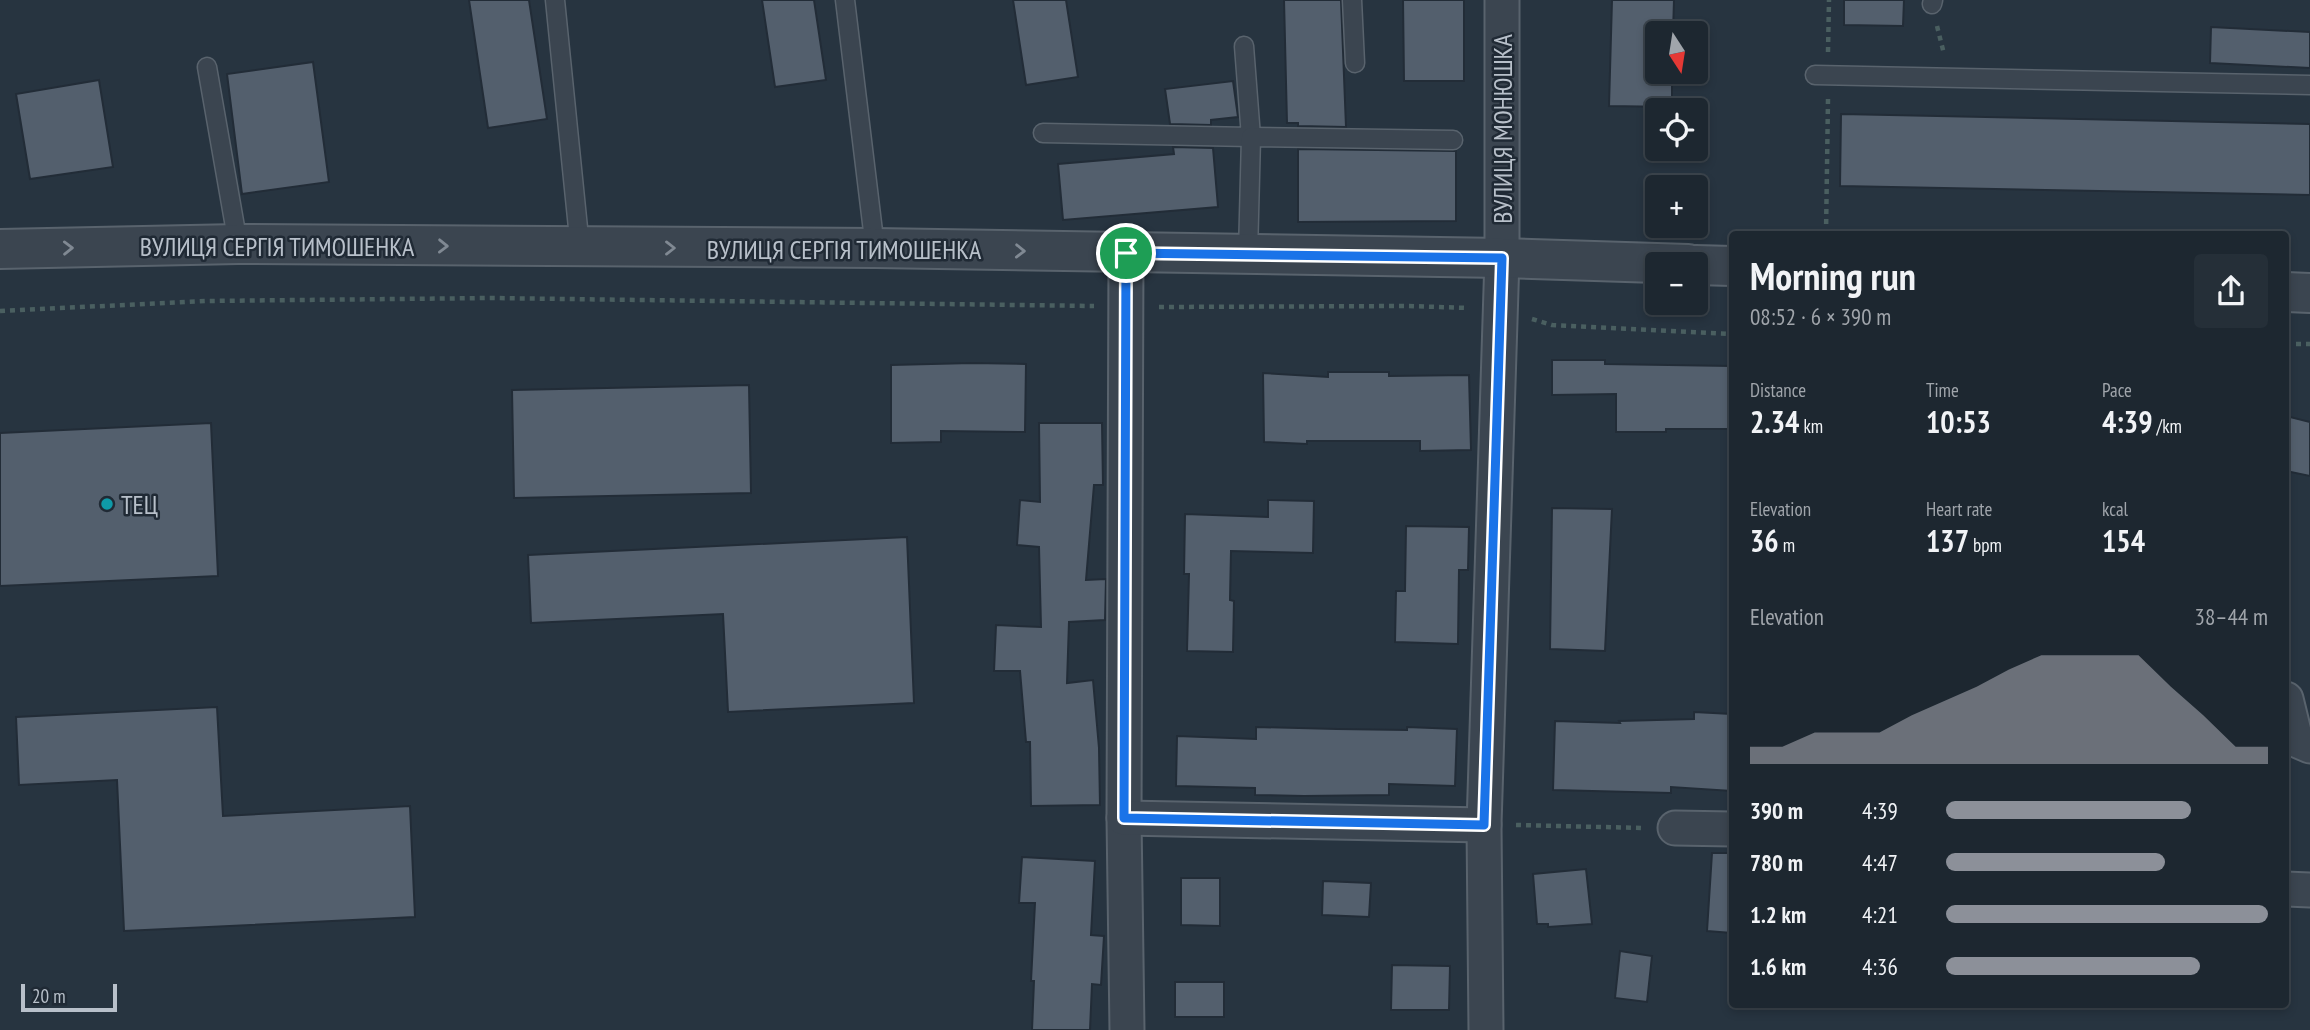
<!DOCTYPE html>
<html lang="en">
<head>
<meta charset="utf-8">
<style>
	body { margin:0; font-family:"PT Sans Narrow",sans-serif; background:#252f38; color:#f1f3f6; height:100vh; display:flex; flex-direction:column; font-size:26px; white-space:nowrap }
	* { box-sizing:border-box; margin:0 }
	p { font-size:23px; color:#a0a5ab }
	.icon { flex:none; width:38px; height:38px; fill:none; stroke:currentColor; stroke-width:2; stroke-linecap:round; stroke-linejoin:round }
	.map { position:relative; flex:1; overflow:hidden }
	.details { position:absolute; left:1729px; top:231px; width:560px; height:777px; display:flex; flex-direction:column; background:#1d2730; border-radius:7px; box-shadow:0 4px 10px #0003,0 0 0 2px #3b444c }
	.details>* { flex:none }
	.needle { width:46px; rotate:168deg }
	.fabs { position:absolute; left:1645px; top:21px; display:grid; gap:14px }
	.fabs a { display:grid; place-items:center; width:63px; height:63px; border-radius:7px; background:#1d2730; box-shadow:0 4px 10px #0003,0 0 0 2px #3b444c; font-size:35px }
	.scale { position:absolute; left:21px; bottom:18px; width:96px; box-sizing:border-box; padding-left:7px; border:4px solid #b8c0ca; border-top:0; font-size:19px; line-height:24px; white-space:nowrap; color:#b8c0ca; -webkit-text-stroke:5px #202a35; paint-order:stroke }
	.pin { position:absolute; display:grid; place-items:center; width:60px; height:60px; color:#fff; margin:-30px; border:4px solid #fff; border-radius:50%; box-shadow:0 2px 7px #0007 }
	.round { display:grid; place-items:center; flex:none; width:74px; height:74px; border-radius:7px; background:#252f38 }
	.head { display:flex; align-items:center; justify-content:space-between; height:119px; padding:0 21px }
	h1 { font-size:38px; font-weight:700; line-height:52px }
	.stats { display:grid; grid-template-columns:repeat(3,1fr); gap:10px; height:119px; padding:7px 21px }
	.stats div { display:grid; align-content:center }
	.stats b { font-size:30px; font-weight:700 }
	.stats small { font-size:19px; font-weight:400 }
	.stats p { font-size:19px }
	.chart { height:196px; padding:14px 21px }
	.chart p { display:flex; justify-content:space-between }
	.chart svg { width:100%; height:126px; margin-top:7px; fill:#8c9099; opacity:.7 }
	ul { padding:0 21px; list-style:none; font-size:23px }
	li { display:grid; grid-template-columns:112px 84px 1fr; align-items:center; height:52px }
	li i { height:18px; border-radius:9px; background:#8c9099 }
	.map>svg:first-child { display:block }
	.building { fill:#535f6d; stroke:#222c37; stroke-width:2 }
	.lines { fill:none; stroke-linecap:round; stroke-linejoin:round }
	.service-casing { stroke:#59636d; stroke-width:21 }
	.minor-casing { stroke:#59636d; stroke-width:37 }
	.tertiary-casing { stroke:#59636d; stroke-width:42 }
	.path { stroke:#4a5f60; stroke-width:4.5; stroke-dasharray:5 5; stroke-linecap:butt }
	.service { stroke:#3b4550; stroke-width:18 }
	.minor { stroke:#3b4550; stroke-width:33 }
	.tertiary { stroke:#3b4550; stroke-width:38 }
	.oneway { stroke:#808993 }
	.route-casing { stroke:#fff; stroke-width:14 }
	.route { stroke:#1a73e8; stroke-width:9 }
	.culture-dot { fill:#0f9aa8; stroke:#202a35; stroke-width:2.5 }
	.labels { text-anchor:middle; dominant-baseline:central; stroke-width:5; stroke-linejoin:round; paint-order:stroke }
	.street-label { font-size:26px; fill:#b8c0ca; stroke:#202a35 }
	.poi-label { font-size:26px; fill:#b8c0ca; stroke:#202a35; text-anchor:start }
</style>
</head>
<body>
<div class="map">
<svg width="2310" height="1030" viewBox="0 0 2310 1030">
	<rect width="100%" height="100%" fill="#273440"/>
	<g class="building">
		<path d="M469,0H529L547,119L488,128Z"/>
		<path d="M762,0H814L826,80L775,87Z"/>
		<path d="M1013,0H1066L1078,77L1026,85Z"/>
		<path d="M1284,0H1341L1346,127L1298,126V123H1287Z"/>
		<path d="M1403,0H1464V81H1404Z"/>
		<path d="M1612,0H1674L1673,33H1657V72H1672V107L1609,106Z"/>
		<path d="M1844,0H1904L1903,26L1844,25Z"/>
		<path d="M2211,27L2310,32V68L2210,63Z"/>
		<path d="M313,62L329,182L242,194L227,74Z"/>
		<path d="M99,80L113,167L30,179L16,94Z"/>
		<path d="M1233,81L1238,117L1211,120V125L1170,124L1165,89Z"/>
		<path d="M1841,114L2310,124V195L1840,186Z"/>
		<path d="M1173,147L1213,148L1218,207L1063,220L1058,164L1174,154Z"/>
		<path d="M1298,149L1456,151V221L1298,222Z"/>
		<path d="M1552,360H1605V364L1732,366V429H1666V432H1616V394L1552,395Z"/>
		<path d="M972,363L1026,364L1025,432L941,431V442L891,443V365Z"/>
		<path d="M1328,372H1389V376L1469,375L1471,450L1420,451V441H1307V444L1264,442L1263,373L1328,377Z"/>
		<path d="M749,385L751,493L514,498L512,390Z"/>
		<path d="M2286,416L2310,422V476L2286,471Z"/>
		<path d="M211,423L218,576L0,586V433Z"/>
		<path d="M1039,423H1102L1103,485H1094L1086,580L1106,579L1105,620L1069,622L1067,683L1093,680L1099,748L1100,805L1031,806L1030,742H1026L1020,671H994L996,625L1041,627L1039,547L1017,545L1020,500L1040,502Z"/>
		<path d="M1268,500L1314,501L1313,553L1231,551L1230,600L1234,601L1233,652L1187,651L1189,574H1184L1185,514L1268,517Z"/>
		<path d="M1552,508L1612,509L1605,651L1550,649Z"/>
		<path d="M1406,526L1469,527L1468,570H1459L1458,644L1395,642L1396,591H1405Z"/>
		<path d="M907,537L914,703L728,712L723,614L531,623L528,555Z"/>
		<path d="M217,707L223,816L410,806L415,917L124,931L117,780L19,785L16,717Z"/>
		<path d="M1694,712L1732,714V791L1671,787V793L1553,790L1555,721L1620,723L1619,721L1694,719Z"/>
		<path d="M1256,727L1337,729L1407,730V727L1457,729L1455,786L1389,784V795L1304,796L1255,795V788L1176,786L1177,736L1256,739Z"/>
		<path d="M1712,853H1732V933L1707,931Z"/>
		<path d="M1022,857L1095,861L1091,935L1104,936L1101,985L1092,984L1090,1030H1032L1034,981H1031L1035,903H1019Z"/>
		<path d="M1586,869L1592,924L1548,927V924H1537L1533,874Z"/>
		<path d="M1181,878H1220V926L1181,925Z"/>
		<path d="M1323,881L1371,883L1369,917L1322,915Z"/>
		<path d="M1620,951L1652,956L1647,1002L1615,998Z"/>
		<path d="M1392,965L1450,966L1449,1010H1391Z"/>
		<rect x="1175" y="982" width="49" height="35"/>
	</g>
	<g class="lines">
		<defs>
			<g id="service">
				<path d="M555,0L580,248"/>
				<path d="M845,0L875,248"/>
				<path d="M1352,0L1355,63"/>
				<path d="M1932,4L1933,0"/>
				<path d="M207,67L238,244"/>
				<path d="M1815,75L2310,85"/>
				<path d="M1043,133L1251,137L1244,46"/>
				<path d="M1248,254L1251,137L1453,140"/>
			</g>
			<g id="minor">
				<path d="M1126,253L1124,818L1127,1030"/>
				<path d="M2286,699L2296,740L2310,746"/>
				<path d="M1124,818L1484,825"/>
				<path d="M1675,828L1732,829"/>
				<path d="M2286,889L2310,890"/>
				<path d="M1486,1030L1484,825L1502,258V0"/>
			</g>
			<g id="tertiary">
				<path d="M0,249L238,244L875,248L1502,258L1688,264"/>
				<path d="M1696,265L1732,266"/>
				<path d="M2286,292L2310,293"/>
			</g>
		</defs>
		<use href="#service" class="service-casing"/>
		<use href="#minor" class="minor-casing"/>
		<use href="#tertiary" class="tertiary-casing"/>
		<g class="path">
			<path d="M1937,26L1944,54"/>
			<path d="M1828,52L1829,0"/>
			<path d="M1826,234L1828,99"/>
			<path d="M1159,307L1409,306L1469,308"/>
			<path d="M0,311L205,301L491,298L1094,306"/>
			<path d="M1532,319L1552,325L1732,334"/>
			<path d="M2286,344H2310"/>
			<path d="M1516,825L1644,828"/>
		</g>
		<use href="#service" class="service"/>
		<use href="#minor" class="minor"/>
		<use href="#tertiary" class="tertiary"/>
	</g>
	<defs><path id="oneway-chevron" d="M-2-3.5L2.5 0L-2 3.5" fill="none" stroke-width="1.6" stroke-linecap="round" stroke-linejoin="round" transform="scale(1.75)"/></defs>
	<g class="oneway">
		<use href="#oneway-chevron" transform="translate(443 246) rotate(1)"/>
		<use href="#oneway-chevron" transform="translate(68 248) rotate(-1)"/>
		<use href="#oneway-chevron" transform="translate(670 248)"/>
		<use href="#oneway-chevron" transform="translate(1020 251) rotate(1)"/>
	</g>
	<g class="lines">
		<defs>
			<path id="route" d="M1126,253L1502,258L1484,825L1124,818Z"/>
		</defs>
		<use href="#route" class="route-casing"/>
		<use href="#route" class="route"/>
	</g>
	<circle class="culture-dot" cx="107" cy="504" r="7"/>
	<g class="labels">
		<g class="street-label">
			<text transform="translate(1502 129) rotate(-90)">ВУЛИЦЯ МОНЮШКА</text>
			<text x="277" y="246">ВУЛИЦЯ СЕРГІЯ ТИМОШЕНКА</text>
			<text x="844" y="249">ВУЛИЦЯ СЕРГІЯ ТИМОШЕНКА</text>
		</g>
		<g class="poi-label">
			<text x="121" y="504">ТЕЦ</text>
		</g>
	</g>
</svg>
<div class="fabs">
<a><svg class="needle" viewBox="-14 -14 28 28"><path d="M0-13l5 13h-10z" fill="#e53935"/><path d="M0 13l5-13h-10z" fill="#a0a5ab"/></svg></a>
<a><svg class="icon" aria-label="locate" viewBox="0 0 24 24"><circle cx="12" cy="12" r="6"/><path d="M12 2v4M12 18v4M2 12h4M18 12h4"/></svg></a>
<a>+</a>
<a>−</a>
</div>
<div class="scale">20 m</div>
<div class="pin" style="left:1126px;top:253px;background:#1e9e55"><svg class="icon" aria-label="arrive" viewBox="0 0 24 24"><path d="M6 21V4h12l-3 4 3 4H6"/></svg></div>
<section class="details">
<div class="head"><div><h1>Morning run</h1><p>08:52 · 6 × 390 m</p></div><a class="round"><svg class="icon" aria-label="share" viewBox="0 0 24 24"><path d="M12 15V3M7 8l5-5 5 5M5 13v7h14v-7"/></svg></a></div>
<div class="stats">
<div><p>Distance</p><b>2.34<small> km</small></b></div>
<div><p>Time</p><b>10:53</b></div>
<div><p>Pace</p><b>4:39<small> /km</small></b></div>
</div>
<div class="stats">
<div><p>Elevation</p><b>36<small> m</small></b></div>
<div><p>Heart rate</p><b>137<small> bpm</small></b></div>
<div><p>kcal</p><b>154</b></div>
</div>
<div class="chart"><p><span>Elevation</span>38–44 m</p>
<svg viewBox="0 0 160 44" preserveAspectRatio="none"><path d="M0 44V38L10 38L20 33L30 33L40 33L50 27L60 22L70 17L80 11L90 6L100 6L110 6L120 6L130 17L140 27L150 38L160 38V44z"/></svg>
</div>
<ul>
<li><b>390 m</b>4:39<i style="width:76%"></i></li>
<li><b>780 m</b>4:47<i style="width:68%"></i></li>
<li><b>1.2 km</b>4:21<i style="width:100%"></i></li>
<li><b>1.6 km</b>4:36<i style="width:79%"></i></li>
</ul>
</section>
</div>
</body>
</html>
